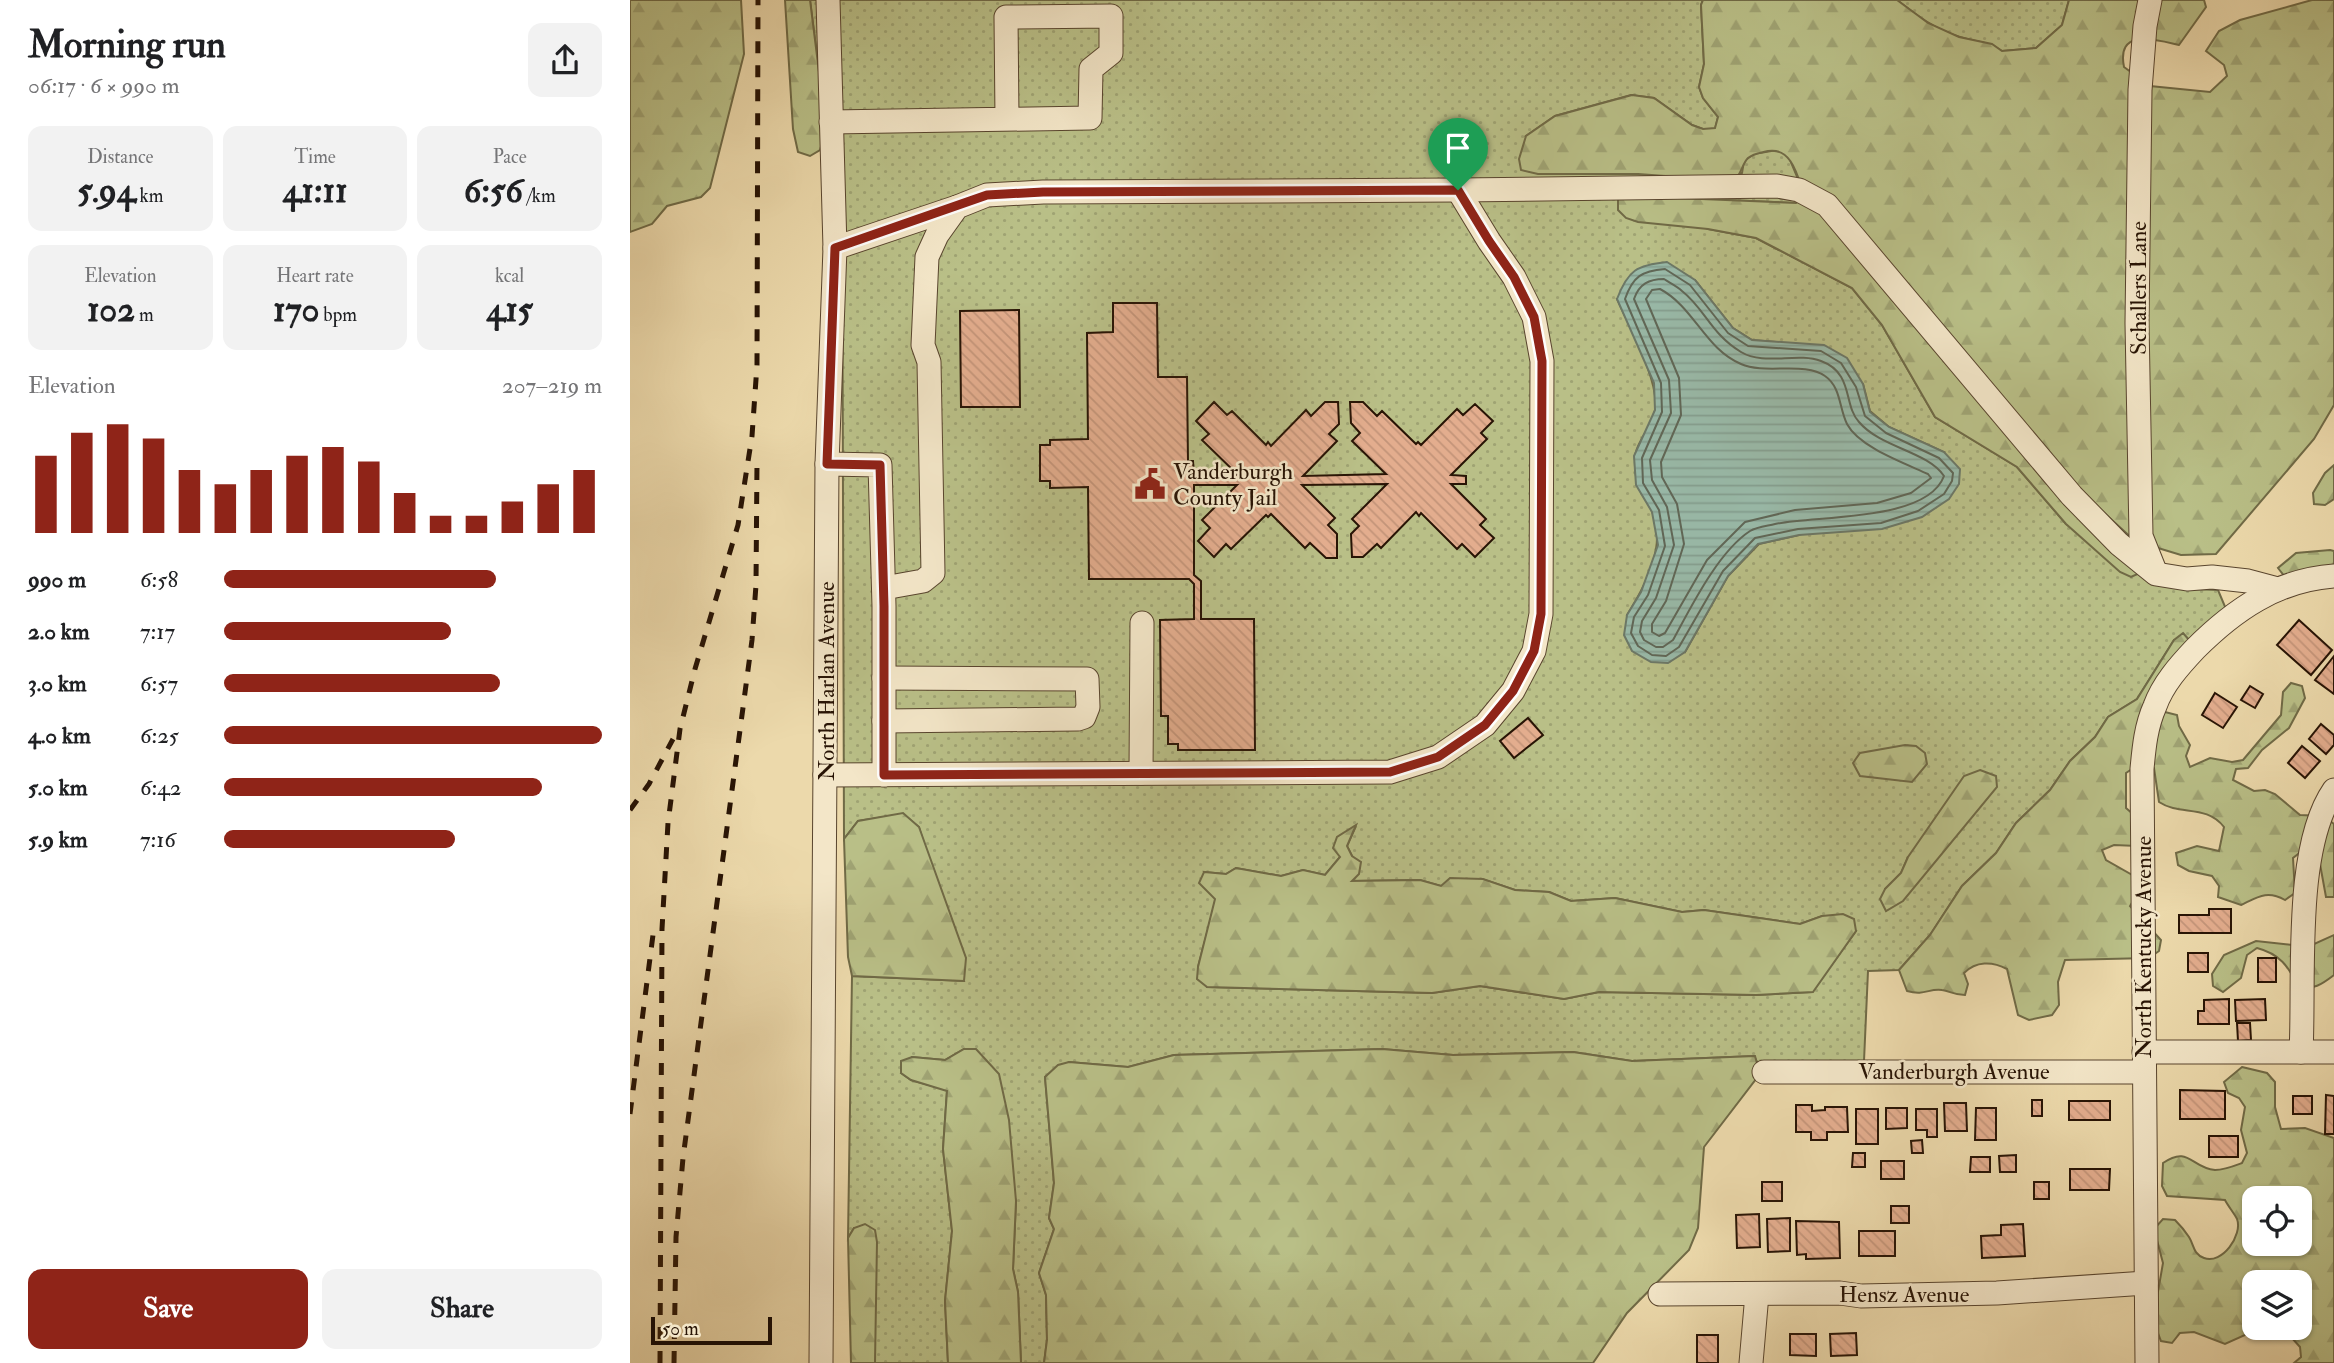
<!DOCTYPE html>
<html lang="en">
<head>
<meta charset="utf-8">
<style>
	body { margin:0; font-family:"IM FELL Double Pica",serif; background:#f2f2f2; color:#202124; height:100vh; display:flex; flex-direction:column; font-size:26px; white-space:nowrap }
	* { box-sizing:border-box; margin:0 }
	p { font-size:23px; color:#757577 }
	.icon { flex:none; width:38px; height:38px; fill:none; stroke:currentColor; stroke-width:2; stroke-linecap:round; stroke-linejoin:round }
	.map { position:relative; flex:1; overflow:hidden }
	.details { display:flex; flex-direction:column; background:#fff; width:630px }
	.details>* { flex:none }
	.fabs { position:absolute; left:1612px; top:1186px; display:grid; gap:14px }
	.fabs a { display:grid; place-items:center; width:70px; height:70px; border-radius:14px; background:#fff; box-shadow:0 2px 5px #0004; font-size:35px }
	.scale { position:absolute; left:21px; bottom:18px; width:121px; box-sizing:border-box; padding-left:7px; border:4px solid #281405; border-top:0; font-size:19px; line-height:24px; white-space:nowrap; color:#281405; -webkit-text-stroke:5px #f3e6c8; paint-order:stroke }
	.pin { position:absolute; display:grid; place-items:center; width:60px; height:60px; color:#fff; margin:-72px -30px; border-radius:50% 50% 50% 0; rotate:-45deg; box-shadow:0 0 7px #0007 }
	.pin .icon { rotate:45deg }
	.round { display:grid; place-items:center; flex:none; width:74px; height:74px; border-radius:14px; background:#f2f2f2 }
	.summary { display:flex; align-items:center; justify-content:space-between; height:119px; padding:0 28px }
	h1 { font-size:38px; font-weight:700; line-height:52px }
	.figures { display:grid; grid-template-columns:repeat(3,1fr); gap:10px; height:119px; padding:7px 28px }
	.figures div { display:grid; align-content:center; border-radius:14px; background:#f2f2f2; text-align:center }
	.figures b { font-size:35px; font-weight:700 }
	.figures small { font-size:19px; font-weight:400 }
	.figures p { font-size:19px }
	.chart { height:196px; padding:14px 28px }
	.chart p { display:flex; justify-content:space-between }
	.chart svg { width:100%; height:126px; margin-top:7px; stroke:#8f2418; stroke-width:6 }
	.primary-button { display:flex; gap:14px; margin-top:auto; padding:14px 28px }
	.primary-button a { flex:1; height:80px; border-radius:14px; background:#8f2418; color:#fff; font-size:28px; font-weight:700; line-height:80px; text-align:center }
	.primary-button a+a { background:#f2f2f2; color:#202124 }
	ul { padding:0 28px; list-style:none; font-size:23px }
	li { display:grid; grid-template-columns:112px 84px 1fr; align-items:center; height:52px }
	li i { height:18px; border-radius:9px; background:#8f2418 }
	main { display:flex; flex:1; min-height:0 }
	.map>svg:first-child { display:block }
	.grass { fill:url(#grass-dots); stroke:#706a46; stroke-width:2; fill-rule:evenodd }
	.forest { fill:url(#forest-firs); stroke:#706a46; stroke-width:2; fill-rule:evenodd }
	.water { fill:url(#water-rules); stroke:#6c7867; stroke-width:2 }
	.lines { fill:none; stroke-linecap:round; stroke-linejoin:round }
	.shore { stroke:#606757; stroke-width:2 }
	.building { fill:url(#building-back-hatch); stroke:#281405; stroke-width:2 }
	.minor-casing { stroke:#59452e; stroke-width:25 }
	.minor { stroke:#f3e6c8; stroke-width:23 }
	.rail { stroke:#281405; stroke-width:5; stroke-dasharray:12 12; stroke-linecap:butt }
	.route-casing { stroke:#fff; stroke-width:14 }
	.route { stroke:#8f2418; stroke-width:9 }
	.labels { text-anchor:middle; dominant-baseline:central; stroke-width:5; stroke-linejoin:round; paint-order:stroke }
	.street-label { font-size:23px; fill:#281405; stroke:#f3e6c8 }
	.poi-label { font-size:23px; fill:#281405; stroke:#f3e6c8; text-anchor:start }
</style>
</head>
<body>
<main>
<section class="details">
<div class="summary"><div><h1>Morning run</h1><p>06:17 · 6 × 990 m</p></div><a class="round"><svg class="icon" aria-label="share" viewBox="0 0 24 24"><path d="M12 15V3M7 8l5-5 5 5M5 13v7h14v-7"/></svg></a></div>
<div class="figures">
<div><p>Distance</p><b>5.94<small> km</small></b></div>
<div><p>Time</p><b>41:11</b></div>
<div><p>Pace</p><b>6:56<small> /km</small></b></div>
</div>
<div class="figures">
<div><p>Elevation</p><b>102<small> m</small></b></div>
<div><p>Heart rate</p><b>170<small> bpm</small></b></div>
<div><p>kcal</p><b>415</b></div>
</div>
<div class="chart"><p><span>Elevation</span>207–219 m</p>
<svg viewBox="0 0 160 44" preserveAspectRatio="none"><path d="M5 44V17M15 44V9M25 44V6M35 44V11M45 44V22M55 44V27M65 44V22M75 44V17M85 44V14M95 44V19M105 44V30M115 44V38M125 44V38M135 44V33M145 44V27M155 44V22"/></svg>
</div>
<ul>
<li><b>990 m</b>6:58<i style="width:72%"></i></li>
<li><b>2.0 km</b>7:17<i style="width:60%"></i></li>
<li><b>3.0 km</b>6:57<i style="width:73%"></i></li>
<li><b>4.0 km</b>6:25<i style="width:100%"></i></li>
<li><b>5.0 km</b>6:42<i style="width:84%"></i></li>
<li><b>5.9 km</b>7:16<i style="width:61%"></i></li>
</ul>
<div class="primary-button"><a>Save</a><a>Share</a></div>
</section>
<div class="map">
<svg width="1704" height="1363" viewBox="0 0 1704 1363">
	<defs>
		<pattern id="grass-dots" width="8" height="8" patternUnits="userSpaceOnUse" patternTransform="scale(1.75)"><rect width="8" height="8" fill="#b9bf87"/><path d="M2 2h.1M6 6h.1" fill="none" stroke="#9fa373" stroke-width="1.8" stroke-linecap="round"/></pattern>
		<pattern id="forest-firs" width="22" height="20" patternUnits="userSpaceOnUse" patternTransform="scale(1.75)"><rect width="22" height="20" fill="#b9bf87"/><path d="M5 1l3.5 6h-7zM16 11l3.5 6h-7z" fill="#9fa373"/></pattern>
		<pattern id="water-rules" width="6" height="5" patternUnits="userSpaceOnUse" patternTransform="scale(1.75)"><rect width="6" height="5" fill="#99baa9"/><path d="M0 2.5h6" fill="none" stroke="#849f90"/></pattern>
		<pattern id="building-back-hatch" width="6" height="6" patternUnits="userSpaceOnUse" patternTransform="scale(1.75)"><rect width="6" height="6" fill="#e3ad8e"/><path d="M-1 5l2 2M0 0l6 6M5-1l2 2" fill="none" stroke="#c39479"/></pattern>
	</defs>
	<rect width="100%" height="100%" fill="#ecd9ab"/>
	<filter id="stains"><feTurbulence type="fractalNoise" baseFrequency=".00286" numOctaves="4"/><feColorMatrix values="0 0 0 0 .2 0 0 0 0 .09 0 0 0 0 .02 0 0 0 .5 -.17"/></filter>
	<radialGradient id="worn" r=".72"><stop offset=".6" stop-color="#630" stop-opacity="0"/><stop offset="1" stop-color="#630" stop-opacity=".3"/></radialGradient>
	<g class="grass">
		<path d="M180,0H1073L1071,5L1074,64L1069,87L1073,98L1088,117L1085,129H1073L1062,125L1024,98L1001,95L925,116L896,136L1008,174L1091,181L1112,173L1114,161L1124,154L1147,150L1158,155L1176,198L1165,203L999,196L1078,229L1126,238L1222,288L1252,325L1305,417L1387,467L1436,524L1512,572L1562,589L1588,590L1596,609L1560,641L1544,640L1507,699L1478,717L1465,737L1440,761L1420,790L1386,823L1366,853L1332,886L1300,935L1269,970L1238,971L1234,1061L1127,1062L1124,1056L1002,1061L943,1052L823,1055L752,1049L544,1055L498,1067L439,1062L415,1077L424,1183L419,1218L424,1229L409,1273L416,1295L417,1340L414,1363H391L388,1292L383,1269L386,1201L334,1049L315,1060L282,1057L271,1073L281,1080L317,1090L313,1149L322,1231L315,1301L318,1363H245V1231L224,1228L218,1238L222,976L334,981L289,827L273,814L228,821L214,839L212,160L190,150L196,128ZM1065,280L1103,328L1122,340L1146,342L1233,384L1240,411L1259,427L1314,452L1169,535L1129,544L1098,576L1055,652L997,615C1016,585 1038,544 1021,509C1011,489 1004,484 1005,459C1005,442 1023,427 1025,410C1030,382 999,326 987,299ZM726,826L717,846L722,856L720,881L790,880L811,886L852,879L885,890L919,892L941,901L985,898L1052,912L1074,910L1170,924L1192,916L1226,931L1182,992L1126,995L969,992L934,999L850,986L802,993L577,987L568,967L586,899L574,872L596,874L606,868L651,876L673,870L695,875L710,857ZM1278,857L1256,911L1255,889L1271,873Z"/>
		<path d="M1267,0H1439L1432,25L1406,48L1372,51C1359,41 1345,42 1330,37C1306,30 1286,15 1267,0Z"/>
	</g>
	<g class="forest">
		<path d="M0,0H111L114,54L80,188L71,197L37,206L22,224L0,232Z"/>
		<path d="M155,0H180L196,128L190,150L180,156L168,152L163,129Z"/>
		<path d="M1073,0H1267L1298,23L1329,37L1362,44L1372,51L1406,48L1432,25L1439,0H1574L1576,7L1549,45C1527,40 1486,27 1494,67L1520,86L1580,92L1597,76L1594,65L1576,51L1589,31L1610,20L1682,0H1704V405L1684,439L1586,554L1551,555L1505,541L1461,501L1512,572L1501,577L1490,572L1436,524L1387,467L1305,417L1252,325L1222,288L1126,238L1078,229L1008,222L996,218L988,210V198L999,196L1166,203L1175,197C1168,179 1163,147 1138,151C1130,153 1124,153 1118,158C1112,164 1112,173 1104,181L1008,174H908L891,170L889,159L896,136L925,116L1002,95L1024,98L1062,125L1073,129L1085,128L1088,117L1073,98L1069,87L1074,64L1071,5Z"/>
		<path d="M1704,465V499L1695,505L1684,504L1683,493L1695,473Z"/>
		<path d="M1700,550L1704,551V584L1662,586L1648,568L1666,553Z"/>
		<path d="M1553,633L1560,641L1527,710L1547,715L1549,726L1560,745L1556,756L1560,767L1580,758L1602,762L1613,760L1651,715L1653,692L1661,683L1672,686L1675,698L1659,728L1632,750L1618,768L1606,769L1603,780L1624,791L1635,790L1645,794L1670,815L1693,816L1704,824V897H1696L1690,864L1672,851L1663,858L1665,893L1655,900C1637,890 1628,897 1611,905L1588,897L1589,886L1582,876L1559,871L1548,865L1546,853L1567,846L1589,851L1594,827C1576,804 1550,816 1529,802L1524,768L1514,761L1496,773V808L1504,815L1507,846L1484,845L1472,850L1476,860L1504,876L1512,885L1500,906L1531,940L1529,951L1519,958L1435,960L1428,982L1429,1005L1422,1015L1399,1020L1388,1015L1377,969C1362,961 1346,961 1334,973L1338,984L1335,995C1323,995 1320,991 1312,990C1299,988 1295,996 1277,991L1269,970L1300,935L1332,886L1366,853L1386,823L1420,790L1440,761L1465,737L1478,717L1507,699L1544,640Z"/>
		<path d="M1275,745L1286,746L1295,753L1297,764L1282,782L1230,776L1223,763L1230,753Z"/>
		<path d="M1350,770L1366,776L1367,787L1273,901L1256,911L1250,899L1255,889L1271,873L1278,857L1334,776Z"/>
		<path d="M273,813L289,827L336,958L334,981L222,976L218,957L214,839L228,821Z"/>
		<path d="M726,825L717,846L722,856L731,862L729,874L722,881L790,880L811,886L820,878L853,879L885,890L919,892L941,901L985,898L1052,912L1074,910L1170,924L1192,916L1213,914L1224,919L1226,931L1183,992L1126,995L969,992L934,999L850,986L802,993L577,987L567,979L568,967L585,899L569,883L574,872L596,874L606,868L651,876L673,870L695,875L710,857L703,848L707,837Z"/>
		<path d="M1704,935V975C1691,985 1684,990 1668,986C1658,966 1650,954 1627,948L1617,955L1611,978L1593,992L1583,986L1582,974L1594,955L1626,941L1671,946L1682,945Z"/>
		<path d="M334,1049H346L369,1074L379,1120L386,1201L383,1269L388,1292L391,1363H318L315,1301L322,1231L313,1149L317,1091L281,1080L271,1073V1061L282,1057L315,1060Z"/>
		<path d="M752,1049L823,1055L943,1052L1002,1061L1125,1056L1128,1067L1126,1079L1074,1147L1068,1228L1059,1250L997,1313L963,1363H414L417,1340L416,1295L409,1273L424,1229L419,1218L424,1183L415,1077L428,1065L439,1062L498,1067L544,1055Z"/>
		<path d="M1612,1067L1637,1073L1645,1082V1107L1651,1129L1675,1128L1704,1138V1363H1664L1671,1357L1670,1347L1662,1338L1617,1334L1595,1344L1564,1332L1550,1333L1542,1343L1531,1341L1523,1320L1533,1263L1524,1229L1533,1219L1545,1220C1550,1225 1555,1231 1559,1237C1564,1245 1563,1254 1574,1258C1592,1265 1613,1235 1607,1219C1604,1213 1598,1206 1595,1200L1537,1196L1532,1186L1533,1163C1559,1145 1561,1168 1585,1170C1594,1170 1604,1166 1612,1163L1617,1153L1611,1130L1615,1107L1609,1098L1598,1093L1594,1082ZM1624,1199H1670V1244H1624ZM1624,1283H1670V1328H1624Z"/>
		<path d="M235,1224L245,1230L247,1242L245,1363H221L218,1238L224,1228Z"/>
	</g>
	<path class="water" d="M1037,262L1065,280L1103,328L1122,340L1194,345L1217,358L1233,384L1240,412L1259,427L1314,452L1330,469L1329,484L1319,499L1292,517L1252,529L1169,535L1128,544L1098,576L1055,652L1038,663L1021,662L1002,651L994,635L997,615L1011,592L1028,545L1022,512L1006,485L1004,456L1025,410L1024,383L987,299C998,270 1007,265 1037,262Z"/>
	<g class="lines">
		<g class="shore">
			<path d="M1035,269L1060,285L1098,333L1118,346L1191,351L1211,363L1226,387L1235,416L1256,433L1309,458L1323,473L1322,481L1314,494L1288,511L1251,523L1168,529L1125,538L1093,571L1049,647L1036,656L1022,655L1008,646L1001,633L1004,617L1018,595L1035,546L1029,510L1013,483L1012,458L1032,412L1031,383L995,299C1003,276 1012,271 1035,269Z"/>
			<path d="M1034,279C1040,283 1047,286 1052,291C1075,309 1081,334 1111,352C1134,366 1167,352 1191,361C1224,373 1213,405 1229,422C1251,448 1297,451 1314,476C1297,522 1187,515 1145,524C1137,526 1127,527 1120,531C1088,552 1061,607 1043,640L1033,647H1026L1014,640L1010,632L1012,621L1026,598L1044,545L1037,507L1022,480L1020,460L1041,413L1039,380L1004,299C1009,284 1019,279 1034,279Z"/>
			<path d="M1030,289C1064,307 1075,349 1111,364C1135,375 1175,361 1195,376C1211,387 1209,408 1217,424C1229,447 1274,463 1298,474L1301,478L1281,493L1247,503L1165,510L1115,522L1077,560L1035,633L1029,636L1022,632V624L1036,601L1054,544L1047,504L1032,477L1031,462L1051,415L1049,378L1016,299L1022,290Z"/>
		</g>
	</g>
	<g class="building">
		<path d="M483,303H527L528,377H557L558,461H563L564,477H604L607,474L572,440L579,434L566,421L584,402L597,415L602,411L636,445L638,442L641,446L676,410L681,416L695,402H708L709,424L699,434L707,441L673,476L756,474L722,441L730,433L721,423L720,402H733L747,416L752,411L786,444L788,442L791,445L827,409L833,415L845,404L863,421L851,433L857,439L821,475L836,476V484H821L856,519L850,525L864,538L845,557L832,544L827,549L791,513L789,516L786,512L751,548L747,544L733,557H722L721,534L729,526L722,519L757,484L672,485L705,518L698,525L707,534V558H696L680,543L675,548L641,514L638,517L636,515L601,549L596,544L584,557L568,541L580,528L572,520L607,485H564V575L571,581V619H624L625,750H548V744H538V716H531L530,620L564,619V584L559,579H459L458,487L420,488V481H410V445H420V440L458,439L457,333L483,332Z"/>
		<path d="M389,310L390,407H331L330,311Z"/>
		<path d="M1669,620L1702,650L1681,675L1647,645Z"/>
		<path d="M1704,656V694L1685,680Z"/>
		<path d="M1620,686L1633,694L1625,708L1611,700Z"/>
		<path d="M1585,693L1607,707L1593,728L1572,715Z"/>
		<path d="M898,718L913,735L884,758L870,741Z"/>
		<path d="M1691,724L1704,735V745L1696,754L1679,739Z"/>
		<path d="M1672,746L1690,761L1675,778L1658,763Z"/>
		<path d="M1579,909H1601V933H1549V915H1579Z"/>
		<rect x="1558" y="953" width="20" height="19"/>
		<rect x="1628" y="958" width="18" height="24"/>
		<path d="M1599,999V1024H1568V1011H1574V1000Z"/>
		<path d="M1635,999L1636,1020L1606,1021L1605,1000Z"/>
		<path d="M1607,1023H1620L1621,1040L1608,1041Z"/>
		<path d="M1550,1090L1595,1091V1119H1550Z"/>
		<path d="M1696,1095L1704,1096V1134H1695Z"/>
		<rect x="1663" y="1096" width="19" height="18"/>
		<rect x="1402" y="1100" width="10" height="16"/>
		<rect x="1439" y="1101" width="41" height="19"/>
		<path d="M1314,1103H1336L1337,1131H1315Z"/>
		<path d="M1166,1105H1182V1111L1195,1110V1107H1217L1218,1132H1197V1140H1181V1132H1166Z"/>
		<path d="M1256,1108H1277V1128L1256,1129Z"/>
		<path d="M1346,1108H1366V1140H1345Z"/>
		<rect x="1226" y="1109" width="22" height="35"/>
		<path d="M1286,1109H1307V1137H1297V1130H1286Z"/>
		<rect x="1579" y="1136" width="29" height="21"/>
		<path d="M1292,1140L1293,1153H1282L1281,1141Z"/>
		<path d="M1223,1153H1235V1167H1222Z"/>
		<path d="M1386,1155V1172H1370L1369,1156Z"/>
		<path d="M1341,1157H1360V1172H1340Z"/>
		<rect x="1251" y="1161" width="23" height="18"/>
		<path d="M1440,1169H1480L1479,1190H1440Z"/>
		<rect x="1132" y="1182" width="20" height="19"/>
		<rect x="1404" y="1182" width="15" height="17"/>
		<rect x="1261" y="1206" width="18" height="17"/>
		<path d="M1129,1214L1130,1247L1107,1248L1106,1215Z"/>
		<path d="M1160,1218V1251L1138,1252L1137,1219Z"/>
		<path d="M1166,1221L1209,1222L1210,1258L1176,1259V1254L1167,1255Z"/>
		<path d="M1393,1224L1395,1256L1352,1258L1351,1236L1371,1235V1225Z"/>
		<rect x="1229" y="1231" width="36" height="25"/>
		<path d="M1226,1333L1227,1355L1201,1356L1200,1334Z"/>
		<path d="M1160,1334H1186V1356L1160,1355Z"/>
		<rect x="1067" y="1335" width="21" height="28"/>
	</g>
	<g class="lines">
		<defs>
			<g id="minor">
				<path d="M1520,0L1515,26L1510,90L1507,323L1511,536L1525,571"/>
				<path d="M201,122L460,118L461,69L481,53V16L376,17L377,119"/>
				<path d="M205,248L327,207"/>
				<path d="M197,464L250,465L254,606V775"/>
				<path d="M254,588L293,581L303,573L299,362L293,345L297,257L307,235L327,207L357,195L413,192L828,190L1147,186L1169,190L1197,205L1442,496L1489,544L1526,574L1557,579L1582,577L1618,581L1648,589"/>
				<path d="M254,678L457,679L458,707L454,717L448,719L254,721"/>
				<path d="M511,773L512,623"/>
				<path d="M195,775L760,772L808,757L855,725L883,691L904,651L911,614L912,361L904,317L884,277L859,241L828,190"/>
				<path d="M1514,1052H1704"/>
				<path d="M1671,1052C1675,980 1663,849 1704,790"/>
				<path d="M1134,1072H1514"/>
				<path d="M1030,1294L1210,1293L1231,1296L1367,1293L1516,1283"/>
				<path d="M191,1363L197,464L205,248L198,0"/>
				<path d="M1121,1363L1127,1294"/>
				<path d="M1517,1363L1512,769C1514,747 1516,726 1525,706C1533,684 1549,666 1565,649C1604,610 1647,580 1704,576"/>
			</g>
		</defs>
		<use href="#minor" class="minor-casing"/>
		<use href="#minor" class="minor"/>
		<g class="rail">
			<path d="M0,810L19,784L43,739"/>
			<path d="M0,1114L24,927"/>
			<path d="M30,1363L32,929L38,823L50,729L65,669L108,525L122,436L127,365L128,0"/>
			<path d="M44,1363L46,1237L53,1158L122,640L126,585L127,462"/>
		</g>
	</g>
	<g class="lines">
		<defs>
			<path id="route" d="M828,190L859,241L884,277L904,317L912,361L911,614L904,651L883,691L855,725L808,757L760,772L254,775V606L250,465L197,464L205,248L357,195L413,192Z"/>
		</defs>
		<use href="#route" class="route-casing"/>
		<use href="#route" class="route"/>
	</g>
	<defs>
		<symbol id="civic-bare" viewBox="-9 -9 18 18"><path d="M-.6-6.5H3V-4.5H.6V-3L4-1V1h2V6H-6V1h2V-1L-.6-3ZM-1.2 2.5V6h2.4V2.5Z" fill="#8f2418" stroke="#f3e6c8" stroke-width="2.5" paint-order="stroke"/></symbol>
	</defs>
	<g fill-rule="evenodd">
		<use href="#civic-bare" x="498" y="462" width="44" height="44"/>
	</g>
	<g class="labels">
		<g class="street-label">
			<text transform="translate(1508 288) rotate(-90)">Schallers Lane</text>
			<text transform="translate(196 681) rotate(-90)">North Harlan Avenue</text>
			<text transform="translate(1513 947) rotate(-90)">North Kentucky Avenue</text>
			<text x="1324" y="1071">Vanderburgh Avenue</text>
			<text x="1274" y="1294">Hensz Avenue</text>
		</g>
		<g class="poi-label">
			<text x="543" y="471">Vanderburgh<tspan x="543" dy="26">County Jail</tspan></text>
		</g>
	</g>
	<rect width="100%" height="100%" filter="url(#stains)"/>
	<rect width="100%" height="100%" fill="url(#worn)"/>
</svg>
<div class="fabs">
<a><svg class="icon" aria-label="locate" viewBox="0 0 24 24"><circle cx="12" cy="12" r="6"/><path d="M12 2v4M12 18v4M2 12h4M18 12h4"/></svg></a>
<a><svg class="icon" aria-label="layers" viewBox="0 0 24 24"><path d="M12 4l9 5-9 5-9-5zM3 14l9 5 9-5"/></svg></a>
</div>
<div class="scale">50 m</div>
<div class="pin" style="left:828px;top:190px;background:#1e9e55"><svg class="icon" aria-label="arrive" viewBox="0 0 24 24"><path d="M6 21V4h12l-3 4 3 4H6"/></svg></div>
</div>
</main>
</body>
</html>
